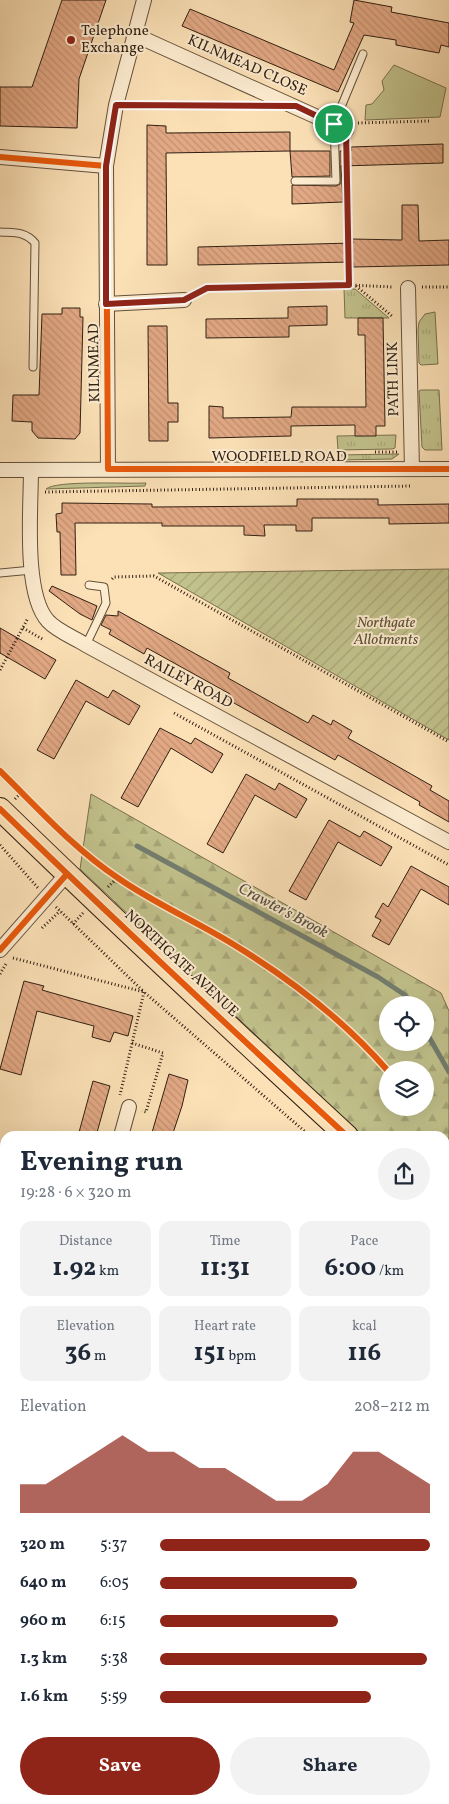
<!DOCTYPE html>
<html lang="en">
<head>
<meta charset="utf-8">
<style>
	body { margin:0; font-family:Vollkorn,serif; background:#f2f2f3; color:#1f2937; height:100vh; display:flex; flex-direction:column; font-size:19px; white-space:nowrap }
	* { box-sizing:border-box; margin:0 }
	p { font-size:16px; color:#747a83 }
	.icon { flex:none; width:28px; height:28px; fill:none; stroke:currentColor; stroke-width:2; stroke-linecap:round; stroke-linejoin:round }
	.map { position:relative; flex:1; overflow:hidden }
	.sheet { position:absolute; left:0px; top:1131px; width:450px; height:674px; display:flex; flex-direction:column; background:#fff; border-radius:15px 15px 0 0; box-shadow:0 5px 20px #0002 }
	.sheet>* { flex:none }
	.controls { position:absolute; left:379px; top:996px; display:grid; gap:10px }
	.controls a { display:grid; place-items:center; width:55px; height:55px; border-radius:50%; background:#fff; box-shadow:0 5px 20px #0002; font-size:25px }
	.pin { position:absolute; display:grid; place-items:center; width:42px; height:42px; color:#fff; margin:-21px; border:2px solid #fff; border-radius:50%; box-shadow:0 1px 5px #0007 }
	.round { display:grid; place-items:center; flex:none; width:52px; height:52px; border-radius:26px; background:#f2f2f3 }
	.overview { display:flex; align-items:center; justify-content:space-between; height:85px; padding:0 20px }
	h1 { font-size:28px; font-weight:700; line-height:38px }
	.figures { display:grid; grid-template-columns:repeat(3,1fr); gap:8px; height:85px; padding:5px 20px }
	.figures div { display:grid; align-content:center; border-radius:12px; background:#f2f2f3; text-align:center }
	.figures b { font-size:25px; font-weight:700 }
	.figures small { font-size:14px; font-weight:400 }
	.figures p { font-size:14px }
	.chart { height:140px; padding:10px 20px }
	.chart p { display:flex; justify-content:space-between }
	.chart svg { width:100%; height:90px; margin-top:5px; fill:#8f2418; opacity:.7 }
	.button { display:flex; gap:10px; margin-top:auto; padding:10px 20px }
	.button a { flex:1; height:58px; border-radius:30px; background:#8f2418; color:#fff; font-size:20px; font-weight:700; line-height:58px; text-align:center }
	.button a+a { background:#f2f2f3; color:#1f2937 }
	ul { padding:0 20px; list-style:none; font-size:16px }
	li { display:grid; grid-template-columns:80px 60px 1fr; align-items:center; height:38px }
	li i { height:12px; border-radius:6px; background:#8f2418 }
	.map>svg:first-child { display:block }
	.grass { fill:url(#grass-tufts); stroke:#79704f }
	.forest { fill:url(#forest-firs); stroke:#79704f; fill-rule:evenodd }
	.park { fill:#c2c28c; stroke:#79704f }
	.garden { fill:url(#garden-furrows); stroke:#79704f }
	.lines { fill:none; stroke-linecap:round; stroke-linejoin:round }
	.stream { stroke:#737e70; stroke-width:5 }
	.building { fill:url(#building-back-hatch); stroke:#301f12 }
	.lane-casing { stroke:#63503b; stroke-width:9 }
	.street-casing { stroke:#63503b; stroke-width:16 }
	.primary-casing { stroke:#301f12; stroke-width:24 }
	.path { stroke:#301f12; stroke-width:3; stroke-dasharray:1 2.5; stroke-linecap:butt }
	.lane { stroke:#fdecd0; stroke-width:7 }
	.street { stroke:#fdecd0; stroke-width:14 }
	.primary { stroke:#fce1b7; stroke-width:22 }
	.cycleway-casing { stroke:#fdecd0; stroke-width:9 }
	.cycleway { stroke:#e8590c; stroke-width:6 }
	.route-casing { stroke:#fff; stroke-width:10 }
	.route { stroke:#8f2418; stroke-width:6 }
	.poi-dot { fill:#8f2418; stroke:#fdecd0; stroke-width:2 }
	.labels { text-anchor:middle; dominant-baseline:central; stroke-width:4; stroke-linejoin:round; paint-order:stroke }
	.poi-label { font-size:15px; fill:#301f12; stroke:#fdecd0; text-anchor:start }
	.street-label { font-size:15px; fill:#301f12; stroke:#fdecd0 }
	.park-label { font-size:15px; font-style:italic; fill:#5c5037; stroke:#fdecd0 }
	.water-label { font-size:16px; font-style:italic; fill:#514f41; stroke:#fdecd0 }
</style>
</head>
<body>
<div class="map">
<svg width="449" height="1804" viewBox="0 0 449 1804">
	<defs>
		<pattern id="grass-tufts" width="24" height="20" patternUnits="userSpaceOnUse" patternTransform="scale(1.25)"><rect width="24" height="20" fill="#c2c28c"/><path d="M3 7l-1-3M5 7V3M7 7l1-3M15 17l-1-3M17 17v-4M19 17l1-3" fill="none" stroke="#a7a678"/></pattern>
		<pattern id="forest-firs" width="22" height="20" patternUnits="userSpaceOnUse" patternTransform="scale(1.25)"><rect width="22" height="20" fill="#c2c28c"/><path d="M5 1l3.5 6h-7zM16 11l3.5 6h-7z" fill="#a7a678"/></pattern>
		<pattern id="garden-furrows" width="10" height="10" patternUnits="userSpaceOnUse" patternTransform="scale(1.25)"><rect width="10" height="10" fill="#c2c28c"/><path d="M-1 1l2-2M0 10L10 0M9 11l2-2" fill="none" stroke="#a7a678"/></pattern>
		<pattern id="building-back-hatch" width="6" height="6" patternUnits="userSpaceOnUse" patternTransform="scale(1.25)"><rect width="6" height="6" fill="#e3a985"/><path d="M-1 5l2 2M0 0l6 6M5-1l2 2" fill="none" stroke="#c39172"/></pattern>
	</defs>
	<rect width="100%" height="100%" fill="#fce1b7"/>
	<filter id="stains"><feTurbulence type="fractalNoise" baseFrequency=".004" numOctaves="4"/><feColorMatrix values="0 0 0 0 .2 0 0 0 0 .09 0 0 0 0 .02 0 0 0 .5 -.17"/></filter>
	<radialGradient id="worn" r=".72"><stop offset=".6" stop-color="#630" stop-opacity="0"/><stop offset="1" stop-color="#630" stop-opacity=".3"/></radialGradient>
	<g class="grass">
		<path d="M344,289H355L389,318H345Z"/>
		<path d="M435,312L438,364L421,365L419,363L418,330L419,322L425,314Z"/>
		<path d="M421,390H439L442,450H425L422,447L419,391Z"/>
		<path d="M396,435L395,448L392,449L338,450L337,436Z"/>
		<path d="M399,454L392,459L339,460L338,455Z"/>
		<path d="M146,483L145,486L46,489C56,480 127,484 146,483Z"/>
		<rect x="0" y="1356" width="5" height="46"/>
	</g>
	<path class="forest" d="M91,794L441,993L449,1011V1218L445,1214V1136H363L80,869ZM388,1005H425V1042H388ZM388,1070H425V1108H388Z"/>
	<path class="park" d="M394,65L446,88L440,117L365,120L366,105L372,104L384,90L382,81Z"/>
	<g class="garden">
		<path d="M449,569V740L158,573Z"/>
		<path d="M1,1500H5V1649H0Z"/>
	</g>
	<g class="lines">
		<g class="stream">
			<path d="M137,846L378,977L405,995L411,1005"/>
			<path d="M425,1030L449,1072"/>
		</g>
	</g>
	<g class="building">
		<path d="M62,0H106L79,79L77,128L0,126V87H32Z"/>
		<path d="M354,0L392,7L391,12L449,23V47L441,45L439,53L396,45V40L364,35L338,92L182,26L190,9L334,70L354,23L350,22Z"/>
		<path d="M147,125L166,126V133L290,132V151L166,153L167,265H147Z"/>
		<path d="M443,144V163L341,166L343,202L292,204V185L336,186L340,184V151H351V147Z"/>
		<path d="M290,151H330V176L292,177Z"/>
		<path d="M402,205H418L419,241L449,240V265L353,267V262L198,265V247L353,243L352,239L402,240Z"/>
		<path d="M327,306V325L289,326V337L206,338V319L288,318V307Z"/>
		<path d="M62,308H80V317H83L80,433L75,439L38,438L32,431V422L12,421L13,395H39L42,314H62Z"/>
		<path d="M358,318H383L385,426H376V436H355V425L291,426V436L209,438V406L223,407V418L291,417L292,407H366L365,335H358Z"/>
		<path d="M148,326H167L168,403H178V422H168V441H149Z"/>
		<path d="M297,499H378V505L449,504V523L389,524V518H312V531H296V525H264L265,536L244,535V526H162V523H75L76,575H61L60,532H57L56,514L62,513V503L152,504V507L297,506Z"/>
		<path d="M52,586L97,606L92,620L80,614L49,591Z"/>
		<path d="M118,611L230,673L228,678L308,723L313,715L331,725L333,720L352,731L348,738L432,786L430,790L449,801V822L419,805L420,802L338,755L335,760L227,699L230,694L147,648L144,654L109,634L111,630L101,625L106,615L118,616Z"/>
		<path d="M0,628L56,660L45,679L0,653Z"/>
		<path d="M76,680L108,698L113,690L140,706L129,725L86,701L54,759L37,750Z"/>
		<path d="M160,728L191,744L195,738L223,754L212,773L171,748L138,807L121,798Z"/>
		<path d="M246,774L275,790L279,783L307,799L296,818L255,795L223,853L207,844Z"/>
		<path d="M329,820L360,837L364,831L392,847L381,866L338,842L306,900L289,891Z"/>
		<path d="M411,866L449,887V905L421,889L389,945L372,936L381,920L375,917L383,903L388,907Z"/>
		<path d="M24,981L44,986L42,990L133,1016L128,1036L114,1032L110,1042L92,1037L94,1026L37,1011L21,1075L0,1069Z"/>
		<path d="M169,1074L188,1080L182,1106L172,1136H151Z"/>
		<path d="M93,1081L110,1086L96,1136H78Z"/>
	</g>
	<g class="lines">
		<defs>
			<g id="lane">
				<path d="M295,181H336L334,124L363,54"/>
				<path d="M0,232C14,233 25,231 35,243L33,367"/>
				<path d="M0,573L32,570"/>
				<path d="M86,645L106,603L104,587L89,585"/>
			</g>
			<g id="street">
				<path d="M133,34L346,130"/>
				<path d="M0,157L106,166"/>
				<path d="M408,288L412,469"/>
				<path d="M106,304L184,300"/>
				<path d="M108,469L106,166L116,105L144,0"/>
				<path d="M0,470L449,469"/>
				<path d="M31,470C31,507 23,594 48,621C57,631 75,638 86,645L449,842"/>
				<path d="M0,950L67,874"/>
				<path d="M121,1136L129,1107"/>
				<path d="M0,1344H5"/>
				<path d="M445,1612L449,1613"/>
				<path d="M0,1740H5"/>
			</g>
			<g id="primary">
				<path d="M0,809C114,920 230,1028 347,1136"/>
				<path d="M445,1231L449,1235"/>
			</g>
		</defs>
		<use href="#lane" class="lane-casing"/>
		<use href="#street" class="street-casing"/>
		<use href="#primary" class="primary-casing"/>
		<g class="path">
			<path d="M132,105L253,106"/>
			<path d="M358,123L429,121"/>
			<path d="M346,186L349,285"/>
			<path d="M356,286L393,317"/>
			<path d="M422,287H449"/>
			<path d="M196,294L207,288L349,285L393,287"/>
			<path d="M375,452H398"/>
			<path d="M45,492L411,486"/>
			<path d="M112,579L114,577L154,576L449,742"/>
			<path d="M23,628L44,640"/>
			<path d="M0,670L28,618"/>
			<path d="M174,713L449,865"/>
			<path d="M15,799L22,792"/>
			<path d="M0,845L38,888"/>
			<path d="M108,887L117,878"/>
			<path d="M56,907L144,992L120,1095"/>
			<path d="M73,924L83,913"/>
			<path d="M42,928L60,911"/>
			<path d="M13,958L144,992L310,1136"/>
			<path d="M0,974L6,964"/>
			<path d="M132,1043L163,1053L146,1112L142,1111"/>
			<path d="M445,1262L449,1257"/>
			<path d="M445,1265L449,1269"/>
			<path d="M0,1406H5"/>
			<path d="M52,1800V1804"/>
			<path d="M438,1800L449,1803"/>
			<path d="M128,1804V1800"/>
		</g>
		<use href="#lane" class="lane"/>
		<use href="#street" class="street"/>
		<use href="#primary" class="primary"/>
		<defs>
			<g id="cycleway">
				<path d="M0,157L106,166L108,469H449"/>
				<path d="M0,771C37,807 74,849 118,878C155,904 198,922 236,946C293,981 344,1020 388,1071"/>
				<path d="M0,809C114,920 230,1028 347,1136"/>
				<path d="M0,950L67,874"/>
			</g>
		</defs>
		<use href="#cycleway" class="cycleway-casing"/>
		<use href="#cycleway" class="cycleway"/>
	</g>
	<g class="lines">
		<defs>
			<path id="route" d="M116,105L296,106L346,130L349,285L207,288L184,300L106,304V166Z"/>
		</defs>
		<use href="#route" class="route-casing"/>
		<use href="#route" class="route"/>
	</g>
	<circle class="poi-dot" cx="71" cy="40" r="5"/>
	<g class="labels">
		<g class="poi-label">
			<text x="81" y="31">Telephone<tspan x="81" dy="17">Exchange</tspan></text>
		</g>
		<g class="street-label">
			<text transform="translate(247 66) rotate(24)">KILNMEAD CLOSE</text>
			<text transform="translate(95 363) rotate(-91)">KILNMEAD</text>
			<text transform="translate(394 379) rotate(-91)">PATH LINK</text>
			<text x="279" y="457">WOODFIELD ROAD</text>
			<text transform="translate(188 682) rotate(28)">RAILEY ROAD</text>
			<text transform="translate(181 964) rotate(43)">NORTHGATE AVENUE</text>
		</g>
		<g class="park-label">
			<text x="386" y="623">Northgate<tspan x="386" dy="17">Allotments</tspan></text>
		</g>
		<g class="water-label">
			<text transform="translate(283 911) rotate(28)">Crawter's Brook</text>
		</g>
	</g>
	<rect width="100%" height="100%" filter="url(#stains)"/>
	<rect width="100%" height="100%" fill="url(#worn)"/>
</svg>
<div class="controls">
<a><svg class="icon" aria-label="locate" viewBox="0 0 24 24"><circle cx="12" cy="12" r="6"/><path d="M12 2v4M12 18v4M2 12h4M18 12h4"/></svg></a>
<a><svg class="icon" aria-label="layers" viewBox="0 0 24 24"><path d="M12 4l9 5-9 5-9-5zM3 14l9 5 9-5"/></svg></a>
</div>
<div class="pin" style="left:334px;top:124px;background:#1e9e55"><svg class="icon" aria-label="arrive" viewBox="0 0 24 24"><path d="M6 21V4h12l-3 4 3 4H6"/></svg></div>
<section class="sheet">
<div class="overview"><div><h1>Evening run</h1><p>19:28 · 6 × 320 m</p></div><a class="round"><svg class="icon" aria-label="share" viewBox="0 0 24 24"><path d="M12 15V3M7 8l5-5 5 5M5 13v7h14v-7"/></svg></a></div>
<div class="figures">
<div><p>Distance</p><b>1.92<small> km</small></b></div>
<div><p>Time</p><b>11:31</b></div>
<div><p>Pace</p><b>6:00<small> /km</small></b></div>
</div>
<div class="figures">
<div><p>Elevation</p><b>36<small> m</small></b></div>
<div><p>Heart rate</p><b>151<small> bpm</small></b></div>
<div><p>kcal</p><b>116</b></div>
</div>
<div class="chart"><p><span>Elevation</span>208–212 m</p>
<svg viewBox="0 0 160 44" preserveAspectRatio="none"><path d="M0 44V30L10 30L20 22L30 14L40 6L50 14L60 14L70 22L80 22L90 30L100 38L110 38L120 30L130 14L140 14L150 22L160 30V44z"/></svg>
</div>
<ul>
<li><b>320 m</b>5:37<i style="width:100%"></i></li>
<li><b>640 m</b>6:05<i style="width:73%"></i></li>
<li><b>960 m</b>6:15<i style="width:66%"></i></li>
<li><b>1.3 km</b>5:38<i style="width:99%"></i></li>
<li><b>1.6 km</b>5:59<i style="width:78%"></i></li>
</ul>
<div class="button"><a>Save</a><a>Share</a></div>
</section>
</div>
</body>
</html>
